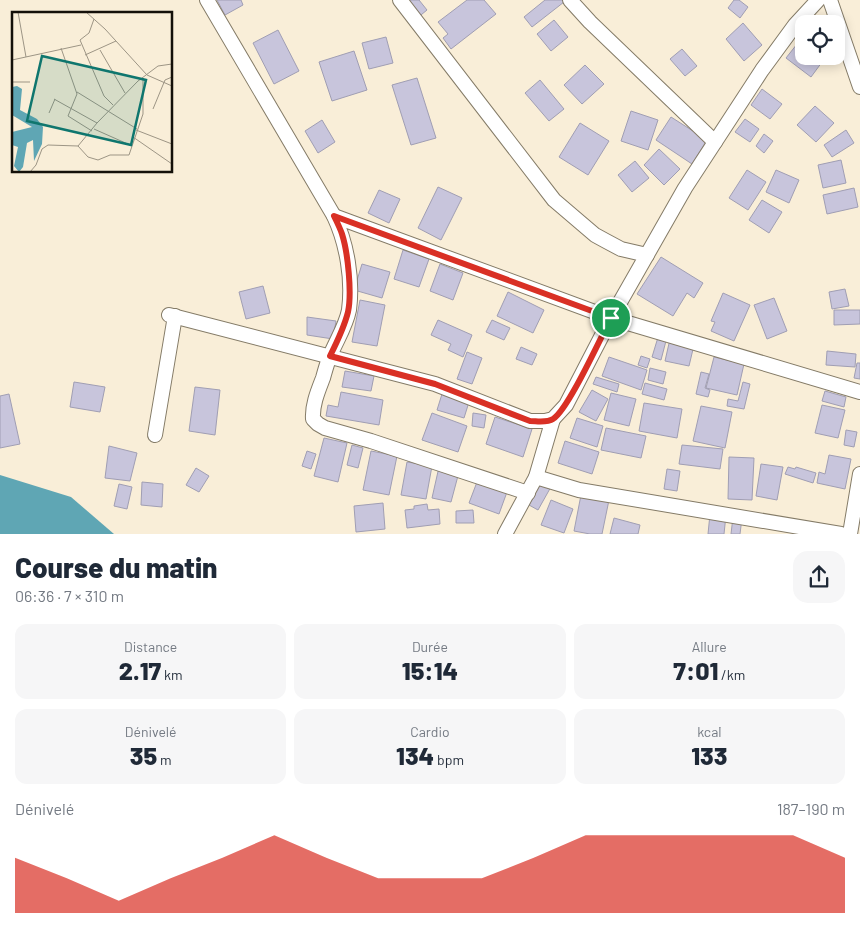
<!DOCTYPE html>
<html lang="fr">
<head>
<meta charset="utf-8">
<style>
	body { margin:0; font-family:Barlow,sans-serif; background:#f6f6f7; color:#1f2937; height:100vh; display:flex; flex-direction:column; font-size:19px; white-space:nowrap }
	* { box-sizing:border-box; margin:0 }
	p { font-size:16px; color:#747a83 }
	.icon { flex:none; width:28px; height:28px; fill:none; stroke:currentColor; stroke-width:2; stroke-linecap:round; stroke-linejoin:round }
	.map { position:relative; height:534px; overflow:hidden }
	.details { display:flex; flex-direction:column; background:#fff; flex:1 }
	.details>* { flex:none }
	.tools { position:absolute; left:795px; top:15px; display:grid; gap:10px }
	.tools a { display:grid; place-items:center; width:50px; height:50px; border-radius:10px; background:#fff; box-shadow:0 2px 12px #0003; font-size:25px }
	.pin { position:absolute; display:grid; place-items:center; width:42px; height:42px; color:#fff; margin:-21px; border:2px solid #fff; border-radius:50%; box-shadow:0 1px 5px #0007 }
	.round { display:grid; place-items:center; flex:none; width:52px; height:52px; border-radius:15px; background:#f6f6f7 }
	.overview { display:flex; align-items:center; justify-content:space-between; height:85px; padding:0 15px }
	h1 { font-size:28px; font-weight:800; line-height:38px }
	.metrics { display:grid; grid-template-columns:repeat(3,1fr); gap:8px; height:85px; padding:5px 15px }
	.metrics div { display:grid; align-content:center; border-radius:12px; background:#f6f6f7; text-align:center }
	.metrics b { font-size:25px; font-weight:800 }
	.metrics small { font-size:14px; font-weight:400 }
	.metrics p { font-size:14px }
	.chart { height:140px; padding:10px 15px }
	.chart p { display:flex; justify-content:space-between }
	.chart svg { width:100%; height:90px; margin-top:5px; fill:#d93025; opacity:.7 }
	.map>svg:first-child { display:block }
	.water { fill:#5fa6b4 }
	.building { fill:#c8c5dc; stroke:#a09eb3 }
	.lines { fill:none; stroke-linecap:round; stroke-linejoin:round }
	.minor-casing { stroke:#847b67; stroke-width:16 }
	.minor { stroke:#fff; stroke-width:14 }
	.route-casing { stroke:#fff; stroke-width:10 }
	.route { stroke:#d93025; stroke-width:6 }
	.inset-road { fill:none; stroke:#9d9585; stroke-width:1 }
	.view { fill:#0f766e; fill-opacity:0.15; stroke:#0f766e; stroke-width:2.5 }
	.inset-edge { fill:none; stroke:#141009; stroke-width:2.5 }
</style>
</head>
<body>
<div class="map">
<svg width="860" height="534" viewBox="0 0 860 534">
	<rect width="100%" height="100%" fill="#f9eed8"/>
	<path class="water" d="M0,475L71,497L114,534H0Z"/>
	<g class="building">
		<path d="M217,0H241L243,5L225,15Z"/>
		<path d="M400,0H419L427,10L416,19Z"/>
		<path d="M467,0H484L496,14L451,49L443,38L448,34L438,22Z"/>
		<path d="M545,0H562L564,2L532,27L524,17Z"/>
		<path d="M734,0H739L748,7L740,18L728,8Z"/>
		<path d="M554,20L568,37L551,51L537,34Z"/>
		<path d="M743,23L762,45L744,61L726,39Z"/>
		<path d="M278,30L299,71L274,84L253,43Z"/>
		<path d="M386,37L393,63L369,69L362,43Z"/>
		<path d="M801,39L804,41V56H823L825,58L811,77L786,58Z"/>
		<path d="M682,49L697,66L685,76L670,59Z"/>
		<path d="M354,51L367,90L332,101L319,62Z"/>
		<path d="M585,65L604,84L582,104L564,85Z"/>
		<path d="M417,78L436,138L411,145L392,85Z"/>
		<path d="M540,80L564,109L549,121L525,93Z"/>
		<path d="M762,89L782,104L770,119L751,105Z"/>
		<path d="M815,106L834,123L816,142L797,125Z"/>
		<path d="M631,111L658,120L648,150L621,141Z"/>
		<path d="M671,117L707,140L692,164L656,140Z"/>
		<path d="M745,119L759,129L750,142L735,132Z"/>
		<path d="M322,120L335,142L318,153L305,131Z"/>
		<path d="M580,123L609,141L588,175L559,157Z"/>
		<path d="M846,130L854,143L832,157L824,145Z"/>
		<path d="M764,134L773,141L764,153L756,146Z"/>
		<path d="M659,149L680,169L664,185L644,165Z"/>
		<path d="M841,160L846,183L823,188L818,165Z"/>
		<path d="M635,161L649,178L632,192L618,175Z"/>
		<path d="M747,170L766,182L748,210L729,198Z"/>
		<path d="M776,170L799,180L789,203L766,192Z"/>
		<path d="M438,187L462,198L441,240L418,228Z"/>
		<path d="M854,188L858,207L827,214L823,195Z"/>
		<path d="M379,190L400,199L389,223L368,213Z"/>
		<path d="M762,200L782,212L769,233L749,220Z"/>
		<path d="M403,250L429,259L419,287L394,279Z"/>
		<path d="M661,257L703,283L694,298L687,293L673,316L637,294Z"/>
		<path d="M362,264L390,272L382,298L354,290Z"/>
		<path d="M440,264L463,273L453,300L430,291Z"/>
		<path d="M263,286L270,313L246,319L239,292Z"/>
		<path d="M845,289L849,306L832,309L829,292Z"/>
		<path d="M508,292L544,310L533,333L497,316Z"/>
		<path d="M723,293L750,305L734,341L711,331L715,322L711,321Z"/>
		<path d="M774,298L787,331L767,339L754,305Z"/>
		<path d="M360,300L385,305L377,346L352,342Z"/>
		<path d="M834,310H860V324L834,325Z"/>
		<path d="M307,317L336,321L333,339L307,335Z"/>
		<path d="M438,320L472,335L463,357L448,350L451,344L431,335Z"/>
		<path d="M492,320L510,328L504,340L486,332Z"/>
		<path d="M659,334L667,337L661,360L652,357Z"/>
		<path d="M670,339L694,345L689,366L665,361Z"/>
		<path d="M521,347L537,354L532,365L516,359Z"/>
		<path d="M827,351L856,354L855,367L826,365Z"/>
		<path d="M467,352L482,358L472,384L457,379Z"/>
		<path d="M641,356L650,359L647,368L638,365Z"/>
		<path d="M609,357L647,370L641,390L602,376Z"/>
		<path d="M714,357L744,364L737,395L706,388Z"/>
		<path d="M857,363H860V379L854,378Z"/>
		<path d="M650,368L666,372L663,384L648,380Z"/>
		<path d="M345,371L374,376L371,391L342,387Z"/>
		<path d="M701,372L709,374L705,388L710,390L708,397L696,394Z"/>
		<path d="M596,377L619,384L617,392L593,384Z"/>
		<path d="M74,382L105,387L100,412L70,407Z"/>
		<path d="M743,382L750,384L744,409L727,406L728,399L738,401Z"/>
		<path d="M645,383L667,389L664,400L642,394Z"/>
		<path d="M195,387L220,390L215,435L189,431Z"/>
		<path d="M592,390L608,399L596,421L579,412Z"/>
		<path d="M825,391L846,397L844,407L822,401Z"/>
		<path d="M341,392L383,400L379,425L326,416L328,405L338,407Z"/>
		<path d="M611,393L636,399L629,426L604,420Z"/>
		<path d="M9,394L20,444L0,448V396Z"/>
		<path d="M442,394L469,402L464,418L437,410Z"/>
		<path d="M644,403L682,409L677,438L639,431Z"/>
		<path d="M822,405L845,410L838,438L815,433Z"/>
		<path d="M701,406L732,412L725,448L693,441Z"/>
		<path d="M432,413L467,426L458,452L422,440Z"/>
		<path d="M473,413L486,415L484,428L472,426Z"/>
		<path d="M495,417L532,429L523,457L486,444Z"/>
		<path d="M577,418L603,426L597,447L570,438Z"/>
		<path d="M606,428L646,436L641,458L601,450Z"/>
		<path d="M846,430L857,432L854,447L844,445Z"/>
		<path d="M324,438L347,443L338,482L314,476Z"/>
		<path d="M565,441L599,452L592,474L558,463Z"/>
		<path d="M352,445L363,448L358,468L347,465Z"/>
		<path d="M682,445L723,449L720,469L679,464Z"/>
		<path d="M109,446L137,453L130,481L105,478Z"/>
		<path d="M307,451L316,454L311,469L302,466Z"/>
		<path d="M371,451L397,456L389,495L363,490Z"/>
		<path d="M829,455L851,459L845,489L817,483L819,472L825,474Z"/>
		<path d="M729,457L754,458L752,500L728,499Z"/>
		<path d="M407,462L432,466L426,499L401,495Z"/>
		<path d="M761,464L783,467L777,500L756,496Z"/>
		<path d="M439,467L459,472L451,502L432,498Z"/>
		<path d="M788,467L795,469L796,467L816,473L813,483L785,474Z"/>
		<path d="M196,468L209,476L199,492L186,485Z"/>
		<path d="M667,469L680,471L677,491L664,489Z"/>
		<path d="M542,480L552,485L538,510L529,505Z"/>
		<path d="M142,482L163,484L162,507L141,505Z"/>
		<path d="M477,482L507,492L499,514L469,503Z"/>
		<path d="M119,484L132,487L127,509L114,506Z"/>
		<path d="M581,495L609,500L602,534H590L574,531Z"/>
		<path d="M551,500L573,509L564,533L541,525Z"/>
		<path d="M383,503L385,529L356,532L354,506Z"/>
		<path d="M427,504L428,510L439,509L440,524L407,528L405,510L414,509V506Z"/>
		<path d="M473,510L474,523H456V511Z"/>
		<path d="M710,514L726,515L724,534H708Z"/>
		<path d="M733,517L742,518L740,534H731Z"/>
		<path d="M614,518L640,525L638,534H610Z"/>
	</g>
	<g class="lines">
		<defs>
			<g id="minor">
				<path d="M207,0L334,216C347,244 353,279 349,310C346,326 336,341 330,356C327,363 325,371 323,378C318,391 312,405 313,419L318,424L325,428L371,441L528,493"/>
				<path d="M400,0L554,200L595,235L606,241L621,249L647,255"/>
				<path d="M570,0L590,22L715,142"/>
				<path d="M830,0L860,87"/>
				<path d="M334,216L611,318L860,392"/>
				<path d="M169,315L435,384L530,421H545L553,419L566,405L611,318L685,188L762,70L795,25L818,0"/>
				<path d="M155,435L175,316"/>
				<path d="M536,477L579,490L841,534"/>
				<path d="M505,534L536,477L553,419"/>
				<path d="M850,534L860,474"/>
			</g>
		</defs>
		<use href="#minor" class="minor-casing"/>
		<use href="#minor" class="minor"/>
	</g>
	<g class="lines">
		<defs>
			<path id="route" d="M334,216L611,318C601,337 568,410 553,419C547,423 537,421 530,421L435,384L330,356C337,342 344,328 348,312C352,293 348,253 342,234C340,228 337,222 334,216Z"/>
		</defs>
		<use href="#route" class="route-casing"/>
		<use href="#route" class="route"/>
	</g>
	<g transform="translate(12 12)">
		<rect width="160" height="160" fill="#f9eed8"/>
		<path d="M5,74L10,77L8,98L25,107L31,115L30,132L22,149L21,128L15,131L11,155L7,160L2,154L6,135L0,133V120L20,115L0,103V75Z" fill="#5fa6b4"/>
		<path class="inset-road" d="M6,0L14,45M74,0L93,17L135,63L160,74M82,7L77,21L68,28L92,84L101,93M49,36L65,82L56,104L80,119M88,38L113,81M73,43L104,29M0,48L69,33M0,70H18M65,80L125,117M42,87L85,111L126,69L146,54L160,52M141,97L153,68L160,65M37,101L43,87M82,117L118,133M124,118L160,132M121,125L160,152M66,134L85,111M18,160L24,153L30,137L36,133L66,134L76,145L86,148L98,143H117L131,102V66"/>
		<path class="view" d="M30,44L134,68L119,133L15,109Z"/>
		<rect width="160" height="160" class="inset-edge"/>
	</g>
</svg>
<div class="tools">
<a><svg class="icon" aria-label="locate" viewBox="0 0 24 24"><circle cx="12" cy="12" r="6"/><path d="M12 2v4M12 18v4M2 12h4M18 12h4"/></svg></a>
</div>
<div class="pin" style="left:611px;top:318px;background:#1e9e55"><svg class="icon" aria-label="arrive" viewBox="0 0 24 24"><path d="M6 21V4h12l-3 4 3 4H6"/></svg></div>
</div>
<section class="details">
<div class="overview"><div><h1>Course du matin</h1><p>06:36 · 7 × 310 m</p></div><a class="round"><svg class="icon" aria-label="share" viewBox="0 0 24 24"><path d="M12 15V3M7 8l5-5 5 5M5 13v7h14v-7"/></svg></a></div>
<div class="metrics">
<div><p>Distance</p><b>2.17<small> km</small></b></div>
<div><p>Durée</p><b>15:14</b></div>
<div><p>Allure</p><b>7:01<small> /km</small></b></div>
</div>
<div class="metrics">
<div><p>Dénivelé</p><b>35<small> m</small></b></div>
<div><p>Cardio</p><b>134<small> bpm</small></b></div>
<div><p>kcal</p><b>133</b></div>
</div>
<div class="chart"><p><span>Dénivelé</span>187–190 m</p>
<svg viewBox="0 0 160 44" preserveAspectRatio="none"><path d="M0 44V17L10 27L20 38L30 27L40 17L50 6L60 17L70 27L80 27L90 27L100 17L110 6L120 6L130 6L140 6L150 6L160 17V44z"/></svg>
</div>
</section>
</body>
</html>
